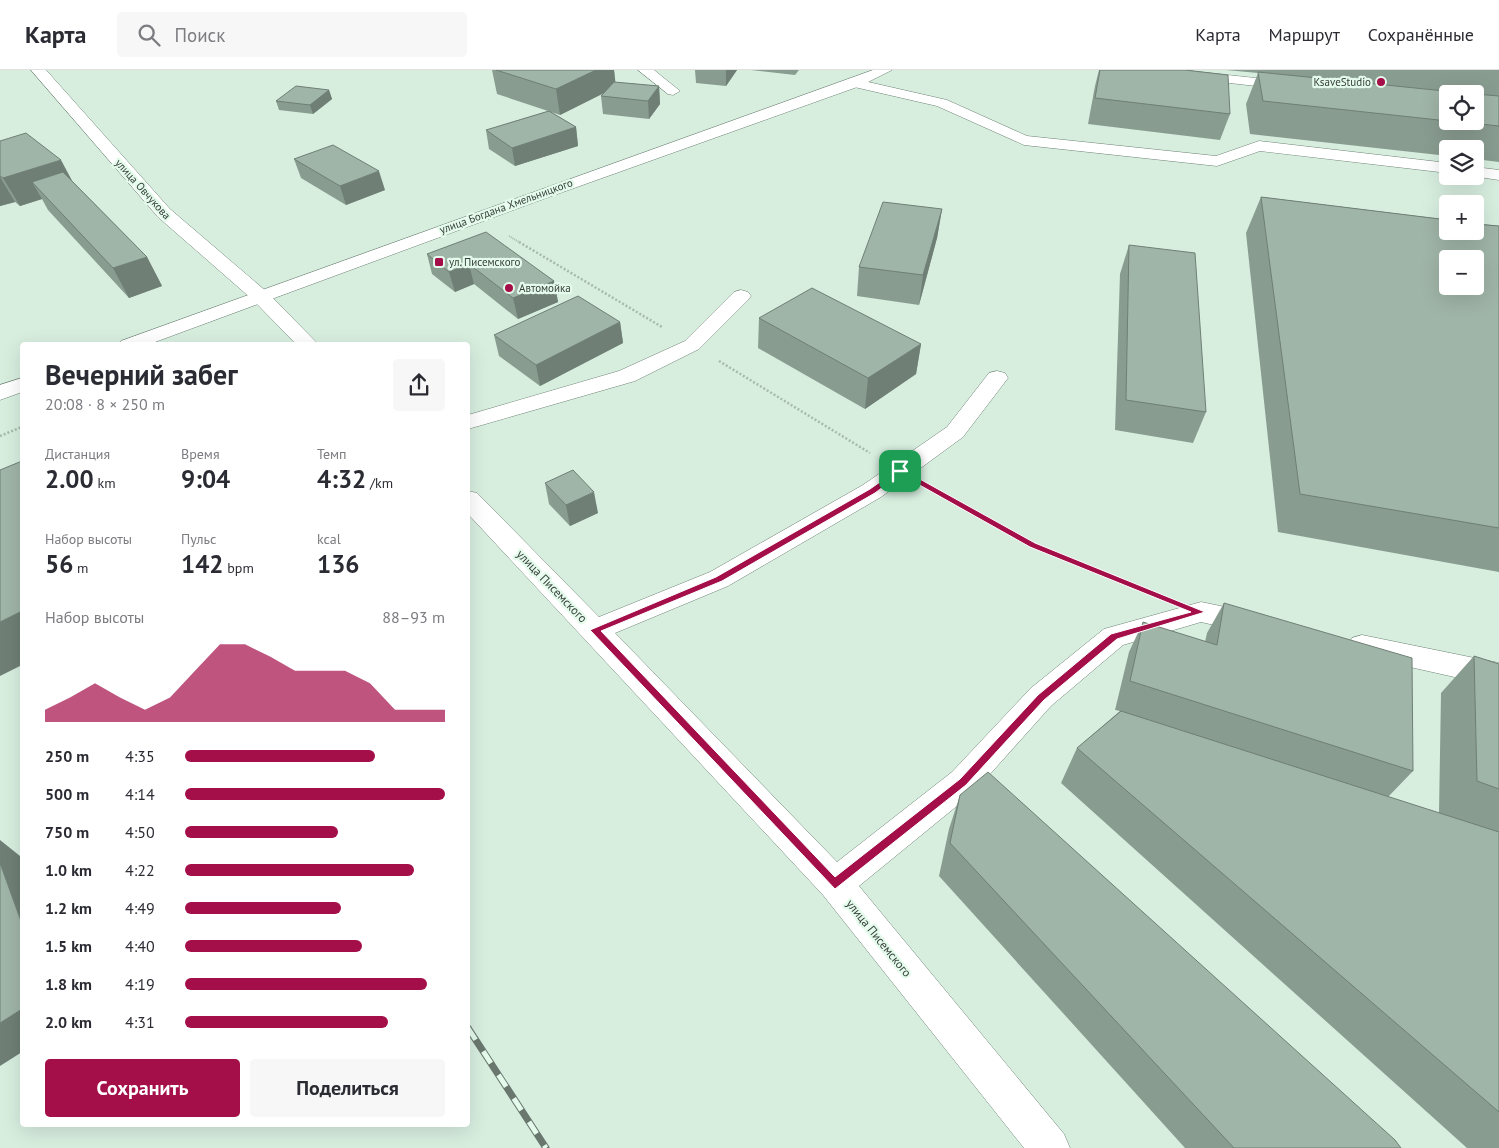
<!DOCTYPE html>
<html lang="ru">
<head>
<meta charset="utf-8">
<style>
	body { margin:0; font-family:"PT Sans",sans-serif; background:#f7f7f7; color:#2b2b33; height:100vh; display:flex; flex-direction:column; font-size:19px; white-space:nowrap }
	* { box-sizing:border-box; margin:0 }
	p { font-size:16px; color:#7c7c81 }
	.icon { flex:none; width:28px; height:28px; fill:none; stroke:currentColor; stroke-width:2; stroke-linecap:round; stroke-linejoin:round }
	.map { position:relative; flex:1; overflow:hidden }
	.sheet { position:absolute; left:20px; top:272px; width:450px; height:785px; display:flex; flex-direction:column; background:#fff; border-radius:5px; box-shadow:0 5px 20px #0002 }
	.sheet>* { flex:none }
	.controls { position:absolute; left:1439px; top:15px; display:grid; gap:10px }
	.controls a { display:grid; place-items:center; width:45px; height:45px; border-radius:5px; background:#fff; box-shadow:0 5px 20px #0002; font-size:25px }
	.pin { position:absolute; display:grid; place-items:center; width:42px; height:42px; color:#fff; margin:-21px; border-radius:10px; box-shadow:0 2px 8px #0006 }
	.round { display:grid; place-items:center; flex:none; width:52px; height:52px; border-radius:5px; background:#f7f7f7 }
	.summary { display:flex; align-items:center; justify-content:space-between; height:85px; padding:0 25px }
	h1 { font-size:28px; font-weight:800; line-height:38px }
	.figures { display:grid; grid-template-columns:repeat(3,1fr); gap:8px; height:85px; padding:5px 25px }
	.figures div { display:grid; align-content:center }
	.figures b { font-size:25px; font-weight:800 }
	.figures small { font-size:14px; font-weight:400 }
	.figures p { font-size:14px }
	.chart { height:140px; padding:10px 25px }
	.chart p { display:flex; justify-content:space-between }
	.chart svg { width:100%; height:90px; margin-top:5px; fill:#a40e49; opacity:.7 }
	.primary-button { display:flex; gap:10px; margin-top:auto; padding:10px 25px }
	.primary-button a { flex:1; height:58px; border-radius:5px; background:#a40e49; color:#fff; font-size:20px; font-weight:800; line-height:58px; text-align:center }
	.primary-button a+a { background:#f7f7f7; color:#2b2b33 }
	ul { padding:0 25px; list-style:none; font-size:16px }
	li { display:grid; grid-template-columns:80px 60px 1fr; align-items:center; height:38px }
	li i { height:12px; border-radius:6px; background:#a40e49 }
	header { display:flex; align-items:center; gap:30px; box-sizing:border-box; height:70px; padding:0 25px; background:#fff; border-bottom:1px solid #e1e1e2 }
	header strong { font-size:24px }
	nav { display:flex; gap:28px; margin-inline-start:auto; font-size:18px }
	.search { width:350px; height:45px; background:#f7f7f7; display:flex; align-items:center; gap:12px; box-sizing:border-box; padding:0 18px; border-radius:5px; color:#7c7c81; font-size:19px }
	.map>svg:first-child { display:block }
	.lines { fill:none; stroke-linecap:round; stroke-linejoin:round }
	.minor-casing { stroke:#6e8275; stroke-width:1 }
	.highway-casing { stroke:#6e8275; stroke-width:1 }
	.path-far2 { stroke:#a7b9ad; stroke-width:2; stroke-dasharray:1 1; stroke-linecap:butt }
	.path-far1 { stroke:#a7b9ad; stroke-width:2.5; stroke-dasharray:2 2; stroke-linecap:butt }
	.path { stroke:#a7b9ad; stroke-width:3; stroke-dasharray:2.5 2.5; stroke-linecap:butt }
	.minor { fill:#fff; fill-rule:evenodd }
	.highway { fill:#fff; fill-rule:evenodd }
	.rail-casing { stroke:#6a776f; stroke-width:7 }
	.rail { stroke:#e4fbec; stroke-width:5; stroke-dasharray:14; stroke-linecap:butt }
	.wall { fill:#899c90; fill-rule:evenodd }
	.shaded-wall { fill:#6f7f75 }
	.building { fill:#9fb5a7; stroke:#6f7f75; fill-rule:evenodd }
	.route { fill:#a40e49; stroke:#fff; fill-rule:evenodd }
	.poi-dot { fill:#a40e49; stroke:#e4fbec; stroke-width:2 }
	.labels { text-anchor:middle; dominant-baseline:central; stroke-width:4.5; stroke-linejoin:round; paint-order:stroke }
	.far-poi-label { font-size:11px; fill:#373f3a; stroke:#e4fbec; text-anchor:start }
	.far-street-label { font-size:11px; fill:#373f3a; stroke:#e4fbec }
	.street-label { font-size:12px; fill:#373f3a; stroke:#e4fbec }
</style>
</head>
<body>
<header>
<strong>Карта</strong>
<div class="search"><svg class="icon" aria-label="search" viewBox="0 0 24 24"><circle cx="10" cy="10" r="6"/><path d="M15 15l6 6"/></svg>Поиск</div>
<nav><a>Карта</a><a>Маршрут</a><a>Сохранённые</a></nav>
</header>
<div class="map">
<svg width="1499" height="1078" viewBox="0 0 1499 1078">
	<rect width="100%" height="100%" fill="#d7eedf"/>
	<g class="lines">
		<defs>
			<g id="minor">
				<path d="M31,0H46L170,139L267,222L319,275H297L253,230L158,147Z"/>
				<path d="M638,0H654L680,21L673,25L668,24Z"/>
				<path d="M1190,1L1292,12L1299,16L1292,20L1185,8L1183,5L1185,2Z"/>
				<path d="M855,9L947,30L1027,66L1216,86L1259,71L1448,93V103L1260,81L1217,96L1024,75L937,36L850,16L848,13Z"/>
				<path d="M1475,97L1499,100V110L1472,106H1475Z"/>
				<path d="M741,220L748,222L751,226L748,230L699,279L635,311L468,359V345L619,301L685,271L734,222Z"/>
				<path d="M997,301L1005,303L1008,308L963,367L881,427L728,516L615,563L837,792L952,702L1031,618L1104,559L1201,532L1264,545L1268,553L1264,561L1254,564L1201,552L1123,575L1051,636L974,722L859,816L1064,1064L1070,1078H1024L823,825L468,444V421L477,423L599,547L710,502L863,415L947,357L989,303Z"/>
				<path d="M1362,565L1499,593V617L1352,584L1348,576L1352,568Z"/>
			</g>
			<g id="highway">
				<path d="M873,0H892L860,16L535,132L147,275H118L121,271Z"/>
				<path d="M22,308V322L0,330V315Z"/>
			</g>
		</defs>
		<use href="#minor" class="minor-casing"/>
		<use href="#highway" class="highway-casing"/>
		<path class="path-far2" d="M509,166L521,173"/>
		<g class="path-far1">
			<path d="M519,172L662,257"/>
			<path d="M719,291L870,383"/>
			<path d="M0,366L22,357"/>
		</g>
		<path class="path" d="M931,418L1032,475L1151,522"/>
		<use href="#minor" class="minor"/>
		<use href="#highway" class="highway"/>
		<defs>
			<path id="rail" d="M468,958L546,1078"/>
		</defs>
		<use href="#rail" class="rail-casing"/>
		<use href="#rail" class="rail"/>
	</g>
	<g class="wall">
		<path d="M492,0H614L615,12L659,16L660,34L649,49L603,44L601,26L604,23L560,45L551,42L576,57L578,76L515,96L489,79L486,60L548,41L497,24Z"/>
		<path d="M695,0H737L726,16L696,13Z"/>
		<path d="M751,0H799L795,5Z"/>
		<path d="M1099,0H1185L1230,44L1220,70L1088,54L1095,16Z"/>
		<path d="M1226,0H1499V92L1475,89V79H1448V86L1250,64L1246,34L1258,3ZM1448,24L1475,51H1448Z"/>
		<path d="M329,20L332,29L313,44L279,40L276,31Z"/>
		<path d="M0,71L72,111L147,187L162,216L129,228L48,140L42,129L20,136L15,132L0,136Z"/>
		<path d="M294,89L385,120L346,135L301,108Z"/>
		<path d="M1261,127L1499,156V502L1278,462L1246,163Z"/>
		<path d="M942,139L937,168L919,235L857,226L859,197Z"/>
		<path d="M1129,175L1206,342L1193,373L1115,360L1120,204Z"/>
		<path d="M427,184L554,211L558,232L518,249L474,214L455,222L432,204Z"/>
		<path d="M759,248L921,274L916,304L865,339L758,278Z"/>
		<path d="M620,252L623,273L540,316L499,286L494,265Z"/>
		<path d="M545,413L598,443L570,456L549,434Z"/>
		<path d="M1224,533L1413,701L1388,727L1439,743L1441,623L1474,586L1499,594V1078H1467L1061,713L1077,678L1120,641L1115,640L1129,582L1143,552L1205,572L1207,563Z"/>
		<path d="M960,725L1401,1078H1185L939,806L949,759Z"/>
	</g>
	<g class="shaded-wall">
		<path d="M582,0H614L616,17L560,45L556,19Z"/>
		<path d="M726,0H737L726,16Z"/>
		<path d="M659,16L660,34L649,49L648,31Z"/>
		<path d="M329,20L332,29L313,44L310,35Z"/>
		<path d="M576,57L578,76L515,96L512,78Z"/>
		<path d="M61,90L76,118L32,112L42,129L20,136L3,108Z"/>
		<path d="M379,101L385,120L346,135L340,116Z"/>
		<path d="M0,107L15,132L0,136Z"/>
		<path d="M942,139L937,168L919,235L923,205Z"/>
		<path d="M147,187L162,216L129,228L113,198Z"/>
		<path d="M469,194L474,214L455,222L449,202Z"/>
		<path d="M554,211L558,232L518,249L513,228Z"/>
		<path d="M620,252L623,273L540,316L536,295Z"/>
		<path d="M921,274L916,304L865,339L868,308Z"/>
		<path d="M594,422L598,443L570,456L566,435Z"/>
		<path d="M22,541V595L0,606V552Z"/>
		<path d="M0,770L20,786L22,792V854L0,793Z"/>
		<path d="M22,939V982L0,996V953Z"/>
	</g>
	<g class="building">
		<path d="M496,0H596L556,19Z"/>
		<path d="M1100,0H1185L1228,5L1230,44L1095,28Z"/>
		<path d="M1258,2L1474,24H1448V51L1263,31Z"/>
		<path d="M614,12L659,16L648,31L601,26Z"/>
		<path d="M296,16L329,20L310,35L276,31Z"/>
		<path d="M1475,24L1499,26V56L1452,51H1475Z"/>
		<path d="M549,41L576,57L512,78L486,60Z"/>
		<path d="M26,63L61,90L3,108L0,106V71Z"/>
		<path d="M333,75L379,101L340,116L294,89Z"/>
		<path d="M63,102L147,187L113,198L32,112Z"/>
		<path d="M1261,127L1448,150V161H1475V154L1499,156V458L1300,424ZM1448,189H1475V216H1448Z"/>
		<path d="M883,132L942,139L923,205L859,197Z"/>
		<path d="M486,162L554,211L513,228L469,194L449,202L427,184Z"/>
		<path d="M1129,175L1195,183L1206,342L1126,330Z"/>
		<path d="M812,218L921,274L868,308L759,248Z"/>
		<path d="M578,226L620,252L536,295L494,265Z"/>
		<path d="M22,391V541L0,552V400Z"/>
		<path d="M573,400L594,422L566,435L545,413Z"/>
		<path d="M1224,533L1412,588L1413,701L1130,611L1143,552L1217,575Z"/>
		<path d="M1474,586L1499,594V719L1477,711Z"/>
		<path d="M1121,641L1499,762V1042L1077,678Z"/>
		<path d="M988,702L1395,1070L1401,1078H1234L950,773L960,725Z"/>
		<path d="M0,793L22,854V939L0,953Z"/>
	</g>
	<path class="route" d="M900,398L1035,473L1205,542L1117,569L1044,630L966,715L835,819L590,560L716,507L870,419ZM900,404L1030,477L1191,542L1111,564L1038,625L960,709L835,807L601,561L722,511L875,423Z"/>
	<g class="poi-dot">
		<circle cx="1381" cy="12" r="5"/>
		<rect x="434" y="187" width="10" height="10" rx="2.5"/>
		<circle cx="509" cy="218" r="5"/>
	</g>
	<g class="labels">
		<g class="far-poi-label">
			<text x="1371" y="12" text-anchor="end">KsaveStudio</text>
			<text x="449" y="192">ул. Писемского</text>
			<text x="519" y="218">Автомойка</text>
		</g>
		<g class="far-street-label">
			<text transform="translate(143 119) rotate(48)">улица Овчукова</text>
			<text transform="translate(506 136) rotate(-20)">улица Богдана Хмельницкого</text>
		</g>
		<g class="street-label">
			<text transform="translate(552 516) rotate(46)">улица Писемского</text>
			<text transform="translate(879 868) rotate(51)">улица Писемского</text>
		</g>
	</g>
</svg>
<div class="controls">
<a><svg class="icon" aria-label="locate" viewBox="0 0 24 24"><circle cx="12" cy="12" r="6"/><path d="M12 2v4M12 18v4M2 12h4M18 12h4"/></svg></a>
<a><svg class="icon" aria-label="layers" viewBox="0 0 24 24"><path d="M12 4l9 5-9 5-9-5zM3 14l9 5 9-5"/></svg></a>
<a>+</a>
<a>−</a>
</div>
<div class="pin" style="left:900px;top:401px;background:#1e9e55"><svg class="icon" aria-label="arrive" viewBox="0 0 24 24"><path d="M6 21V4h12l-3 4 3 4H6"/></svg></div>
<section class="sheet">
<div class="summary"><div><h1>Вечерний забег</h1><p>20:08 · 8 × 250 m</p></div><a class="round"><svg class="icon" aria-label="share" viewBox="0 0 24 24"><path d="M12 15V3M7 8l5-5 5 5M5 13v7h14v-7"/></svg></a></div>
<div class="figures">
<div><p>Дистанция</p><b>2.00<small> km</small></b></div>
<div><p>Время</p><b>9:04</b></div>
<div><p>Темп</p><b>4:32<small> /km</small></b></div>
</div>
<div class="figures">
<div><p>Набор высоты</p><b>56<small> m</small></b></div>
<div><p>Пульс</p><b>142<small> bpm</small></b></div>
<div><p>kcal</p><b>136</b></div>
</div>
<div class="chart"><p><span>Набор высоты</span>88–93 m</p>
<svg viewBox="0 0 160 44" preserveAspectRatio="none"><path d="M0 44V38L10 32L20 25L30 32L40 38L50 32L60 19L70 6L80 6L90 12L100 19L110 19L120 19L130 25L140 38L150 38L160 38V44z"/></svg>
</div>
<ul>
<li><b>250 m</b>4:35<i style="width:73%"></i></li>
<li><b>500 m</b>4:14<i style="width:100%"></i></li>
<li><b>750 m</b>4:50<i style="width:59%"></i></li>
<li><b>1.0 km</b>4:22<i style="width:88%"></i></li>
<li><b>1.2 km</b>4:49<i style="width:60%"></i></li>
<li><b>1.5 km</b>4:40<i style="width:68%"></i></li>
<li><b>1.8 km</b>4:19<i style="width:93%"></i></li>
<li><b>2.0 km</b>4:31<i style="width:78%"></i></li>
</ul>
<div class="primary-button"><a>Сохранить</a><a>Поделиться</a></div>
</section>
</div>
</body>
</html>
